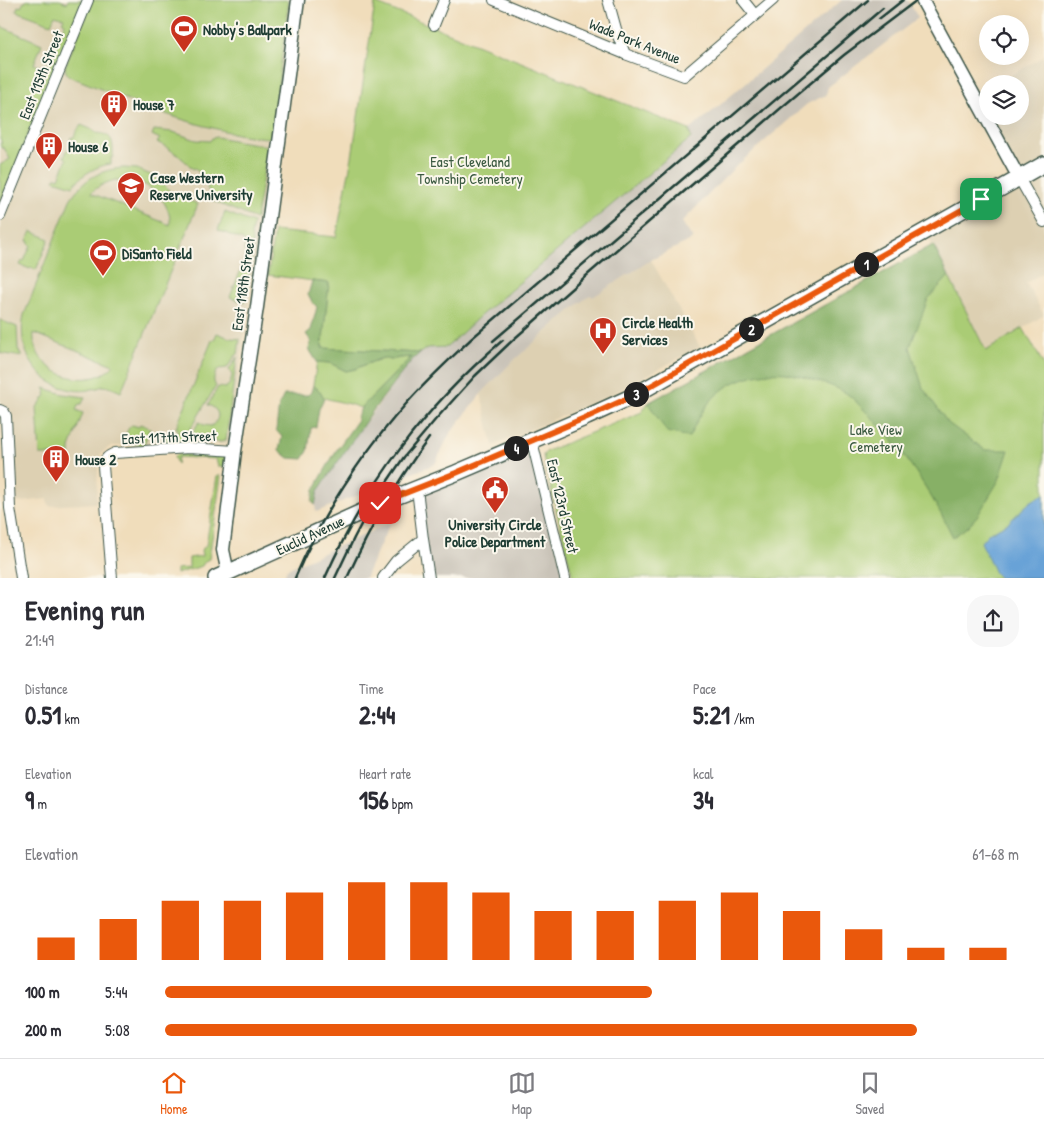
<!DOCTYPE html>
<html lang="en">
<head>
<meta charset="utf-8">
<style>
	body { margin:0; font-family:"Patrick Hand",sans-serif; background:#f7f7f7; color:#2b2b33; height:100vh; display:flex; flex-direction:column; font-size:19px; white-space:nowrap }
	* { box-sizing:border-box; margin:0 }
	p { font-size:16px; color:#7c7c81 }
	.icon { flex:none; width:28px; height:28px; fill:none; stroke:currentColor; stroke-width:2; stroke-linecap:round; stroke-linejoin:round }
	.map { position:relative; height:578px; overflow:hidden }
	.details { display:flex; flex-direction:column; background:#fff; flex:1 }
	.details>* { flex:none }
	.fabs { position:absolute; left:979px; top:15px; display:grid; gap:10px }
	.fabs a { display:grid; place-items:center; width:50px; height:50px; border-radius:50%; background:#fff; box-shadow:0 5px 20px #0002; font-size:25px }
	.pin { position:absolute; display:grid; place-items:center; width:42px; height:42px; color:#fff; margin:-21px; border-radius:10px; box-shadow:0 2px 8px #0006 }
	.km { position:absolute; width:25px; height:25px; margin:-12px; border-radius:50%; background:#222; color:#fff; font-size:14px; line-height:25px; text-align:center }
	.round { display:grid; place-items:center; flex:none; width:52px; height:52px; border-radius:20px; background:#f7f7f7 }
	.headline { display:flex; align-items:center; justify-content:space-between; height:85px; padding:0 25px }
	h1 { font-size:28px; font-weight:700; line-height:38px }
	.stats { display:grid; grid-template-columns:repeat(3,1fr); gap:8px; height:85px; padding:5px 25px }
	.stats div { display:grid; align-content:center }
	.stats b { font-size:25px; font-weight:700 }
	.stats small { font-size:14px; font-weight:400 }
	.stats p { font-size:14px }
	.chart { height:140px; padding:10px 25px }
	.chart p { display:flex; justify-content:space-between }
	.chart svg { width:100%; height:90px; margin-top:5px; stroke:#ea580c; stroke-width:6 }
	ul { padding:0 25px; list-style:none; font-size:16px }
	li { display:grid; grid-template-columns:80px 60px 1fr; align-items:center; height:38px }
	li i { height:12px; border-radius:6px; background:#ea580c }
	.tabs { display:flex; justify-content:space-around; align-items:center; height:70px; border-top:1px solid #e1e1e2; background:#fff; font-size:14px; color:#7c7c81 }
	.tabs a { display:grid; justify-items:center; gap:2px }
	.tabs .active { color:#ea580c }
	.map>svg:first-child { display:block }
	.built { fill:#ddd0b2 }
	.industrial { fill:#c9c3b8 }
	.green { fill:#aacc74; stroke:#648454; fill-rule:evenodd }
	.forest { fill:#87b066; stroke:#53764d }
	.water { fill:#67a2d7; stroke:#437086 }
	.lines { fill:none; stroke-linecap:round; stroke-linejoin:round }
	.minor-casing { stroke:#3e5548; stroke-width:12 }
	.tertiary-casing { stroke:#3e5548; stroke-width:15 }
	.primary-casing { stroke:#3e5548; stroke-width:18 }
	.minor { stroke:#fff; stroke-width:10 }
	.tertiary { stroke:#fff; stroke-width:12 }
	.primary { stroke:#fff; stroke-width:15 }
	.rail { stroke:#1f3d34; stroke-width:2.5 }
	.route-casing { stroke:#fff; stroke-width:10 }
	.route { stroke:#ea580c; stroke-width:6 }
	.labels { text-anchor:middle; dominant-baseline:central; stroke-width:4; stroke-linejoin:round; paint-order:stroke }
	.poi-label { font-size:15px; font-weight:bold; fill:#1f3d34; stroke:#fbf7ec; text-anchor:start }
	.street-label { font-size:15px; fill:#1f3d34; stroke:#fbf7ec }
	.park-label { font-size:15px; fill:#3b5a41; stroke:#fbf7ec }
</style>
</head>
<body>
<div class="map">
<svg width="1044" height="578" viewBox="0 0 1044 578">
	<rect width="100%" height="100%" fill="#fbf7ec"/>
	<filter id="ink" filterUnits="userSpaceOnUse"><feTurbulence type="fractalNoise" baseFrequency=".02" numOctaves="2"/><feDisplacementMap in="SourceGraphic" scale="10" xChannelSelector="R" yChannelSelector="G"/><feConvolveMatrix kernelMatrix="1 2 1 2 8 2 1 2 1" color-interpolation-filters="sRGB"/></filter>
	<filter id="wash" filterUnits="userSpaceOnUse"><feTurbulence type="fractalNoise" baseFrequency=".0096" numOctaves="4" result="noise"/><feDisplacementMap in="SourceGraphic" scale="20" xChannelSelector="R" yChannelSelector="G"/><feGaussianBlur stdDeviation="1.12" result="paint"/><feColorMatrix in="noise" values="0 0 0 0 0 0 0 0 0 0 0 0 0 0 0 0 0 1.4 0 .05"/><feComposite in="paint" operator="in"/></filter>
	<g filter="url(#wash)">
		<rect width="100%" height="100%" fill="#f0ddbb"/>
		<g class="built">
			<path d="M0,0H292L229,442L224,445L202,443L138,447L125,446H111L105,450L101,454L99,458L96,503L49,506L47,499L14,503L0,406Z"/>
			<path d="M1044,56V272L1026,283L1044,315L987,351L925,231L1019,178L974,96L987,88L988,116H1020V84H996Z"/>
			<path d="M651,260L700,347L612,394L493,446L481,394L512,362L564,316L590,295L593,297Z"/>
		</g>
		<g class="industrial">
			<path d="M842,0H908L918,18L828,87L826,95L807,104L733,169L682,222L693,239L651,260L593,297L590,295L564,316L512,362L481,394L449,435L435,464L316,512L315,505L318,491L342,454L412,360L427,348L447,347L480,316L691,138L689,130L713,111Z"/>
			<path d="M532,441L565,578H429L417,489Z"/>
			<path d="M390,523L365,578H283L287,569Z"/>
		</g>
		<g class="green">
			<path d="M27,0L31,1L32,0H60L67,3L68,0H83L0,203V165L10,159L4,148H1L0,143H2L0,139V26L42,44L34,64L46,69L65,23L62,21L64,18L55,15L51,24L16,11L18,6L21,7L24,2H26Z"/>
			<path d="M92,0H289L272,135L270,138C252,137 234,134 217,129C166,117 118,96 69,76L66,72L65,67Z"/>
			<path d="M375,3L689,130L691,138L480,316L447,347L427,348L420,353L322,348L329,283L268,275L274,231L336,237L352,157Z"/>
			<path d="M81,125L93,130L96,133C114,134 113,142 113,157H111V164C98,165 81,175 73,186L54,180L56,177L59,178L67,159L64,157L67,150L69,147V144L72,137H74L76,132Z"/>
			<path d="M154,130L173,132L196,140L210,141L212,138L217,137L238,141L268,146L256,219L213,201C208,189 204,177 195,168L193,169C182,157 170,149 157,142L160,139L152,135Z"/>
			<path d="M124,168L137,169L151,175L162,182L172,194L198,204L121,392C116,390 109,386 103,386C100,387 96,389 92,389C86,391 79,391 73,390C37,385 16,349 24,315L70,200C82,180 101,169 124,168ZM115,180C123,180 131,180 139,182C156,188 172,207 170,225L91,193C98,186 105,183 115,180ZM34,333L113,365H114C88,395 30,371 34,333Z"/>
			<path d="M225,212L253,223L251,234L253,250L245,302L237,300L230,297L248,252L244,251L245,241L218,230Z"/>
			<path d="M31,231L49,239L36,270L31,267L30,269L20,265L22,261H24L31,245L29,244V242L27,241Z"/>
			<path d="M933,245L986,351L1023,328L1044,365V578H573L544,461L543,455L547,451L642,412L645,407L648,403Z"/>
			<path d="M0,320L17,327L18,349L22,357L0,353Z"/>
			<path d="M217,333L230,338L240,339L238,354L235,356L227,368L219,369C214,374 212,381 216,386L185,438L181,441L168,443L165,438L166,434L167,436L174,439L178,429L176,428L212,340H214Z"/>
			<path d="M237,357L226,440L221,442L208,440L187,441L199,422L204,425L211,426C221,420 220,409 208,405L218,387L225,388L230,384L232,375L229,370Z"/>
			<path d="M411,357L361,408L349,404L324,398L320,391L313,385L317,362L330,363L346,371L355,369L364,365L383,358L391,360L399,358Z"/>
			<path d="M44,388L63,394L85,397L82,404H79L76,410L83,413L70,448V455H40L37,407L46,395L45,394L46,391Z"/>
			<path d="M140,424L150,428L144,444L143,445L125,443C126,436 126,429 132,425L139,427Z"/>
			<path d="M177,454L219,455L227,457L226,466L223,467H218L216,459L178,457L177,464L174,457Z"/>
			<path d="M217,476H221L209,559L205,561L202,566L176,574V569L189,568V558L202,556L201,550L206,546Z"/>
		</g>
		<g class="forest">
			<path d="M933,245L949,276L928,299L910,347L923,388L948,423L985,450H1009L999,480L978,515L967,527L953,537C931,492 904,450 869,415C863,409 857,402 850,396C841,389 830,385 819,382C809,378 797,375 786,373C764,371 738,377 721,391C705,403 698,420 689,437L667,432L648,403Z"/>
			<path d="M312,281L329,283L322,348L420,353L412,360L374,409L318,491L315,505L312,502L314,490L329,463L336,451L357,421V417L361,408L411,357L399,358L391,360L383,358L364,365L355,369L346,371L330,363L317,362L309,349L311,341L306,334L311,330L317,307L312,302L308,295Z"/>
			<path d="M313,385L320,391L324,398L319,409L316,427L311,428L308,451L303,459L289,458L279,450L282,437L276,430L279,405L284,395H308L311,392Z"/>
		</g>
		<path class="water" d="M1044,494V578H1000L995,573L981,542L988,534L1008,523L1030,502Z"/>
	</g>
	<g filter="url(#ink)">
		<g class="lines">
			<defs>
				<g id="minor">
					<path d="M494,0L625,54L684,76L773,0"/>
					<path d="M608,0L618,36L625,54"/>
					<path d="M743,0L755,15"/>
					<path d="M434,25L444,0"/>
					<path d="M1019,178L1044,222"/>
					<path d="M0,216L88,0"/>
					<path d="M0,410L4,412L6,416L10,508L21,578"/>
					<path d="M532,441L565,578"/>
					<path d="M417,489L423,539L429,578"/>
					<path d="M112,578L103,466C105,459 107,456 115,453L189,448L235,451"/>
					<path d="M383,578L396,561L423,539"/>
				</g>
				<g id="tertiary">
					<path d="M922,0L1019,178"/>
					<path d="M228,573L223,550L235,451L257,307L298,0"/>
				</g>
				<path id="primary" d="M216,578L388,500L456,473L587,417L633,396L1044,164"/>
			</defs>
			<use href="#minor" class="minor-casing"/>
			<use href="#tertiary" class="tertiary-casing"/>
			<use href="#primary" class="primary-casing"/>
			<use href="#minor" class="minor"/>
			<use href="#tertiary" class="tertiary"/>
			<use href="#primary" class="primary"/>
			<g class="rail">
				<path d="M879,19L903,0"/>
				<path d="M493,341L883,8"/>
				<path d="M295,578C322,514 360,456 406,404C426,381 449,360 471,339L868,0"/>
				<path d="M325,578C368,482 423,409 503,340"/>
				<path d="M335,578L354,538L366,515L387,482L404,457L436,419L475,376L514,339L571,289L781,108L844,55L917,0"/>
				<path d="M347,578C370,528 396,482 429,438"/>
			</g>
		</g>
	</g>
	<g class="lines" filter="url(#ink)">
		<defs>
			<path id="route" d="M380,503L456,473L587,417L633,396L981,199"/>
		</defs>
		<use href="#route" class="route-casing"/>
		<use href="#route" class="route"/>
	</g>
	<defs>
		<symbol id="stadium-pin" viewBox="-11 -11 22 30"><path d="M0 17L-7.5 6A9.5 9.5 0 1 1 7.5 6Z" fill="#c8321e" stroke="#fbf7ec"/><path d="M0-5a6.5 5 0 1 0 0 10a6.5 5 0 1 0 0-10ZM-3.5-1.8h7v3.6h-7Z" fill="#fff"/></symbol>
		<symbol id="building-pin" viewBox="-11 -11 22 30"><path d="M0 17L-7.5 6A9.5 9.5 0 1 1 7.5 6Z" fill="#c8321e" stroke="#fbf7ec"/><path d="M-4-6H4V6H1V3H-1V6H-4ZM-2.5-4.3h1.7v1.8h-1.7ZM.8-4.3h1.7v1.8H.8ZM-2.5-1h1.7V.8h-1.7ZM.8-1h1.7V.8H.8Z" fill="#fff"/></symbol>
		<symbol id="university-pin" viewBox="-11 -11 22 30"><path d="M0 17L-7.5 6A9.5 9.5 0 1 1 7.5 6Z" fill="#c8321e" stroke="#fbf7ec"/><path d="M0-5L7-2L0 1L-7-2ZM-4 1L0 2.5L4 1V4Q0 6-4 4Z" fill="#fff"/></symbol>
		<symbol id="hospital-pin" viewBox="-11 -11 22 30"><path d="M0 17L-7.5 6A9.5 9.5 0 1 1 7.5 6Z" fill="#c8321e" stroke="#fbf7ec"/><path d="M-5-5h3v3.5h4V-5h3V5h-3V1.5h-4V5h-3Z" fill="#fff"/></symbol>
		<symbol id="civic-pin" viewBox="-11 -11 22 30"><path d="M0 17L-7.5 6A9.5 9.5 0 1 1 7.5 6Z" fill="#c8321e" stroke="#fbf7ec"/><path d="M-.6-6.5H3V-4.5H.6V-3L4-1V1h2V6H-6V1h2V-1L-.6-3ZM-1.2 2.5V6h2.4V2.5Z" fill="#fff"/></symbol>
	</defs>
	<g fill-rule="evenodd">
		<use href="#stadium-pin" x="168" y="13" width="32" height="43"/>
		<use href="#building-pin" x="98" y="88" width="32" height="43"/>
		<use href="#building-pin" x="33" y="130" width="32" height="43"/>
		<use href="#university-pin" x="115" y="170" width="32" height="43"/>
		<use href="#stadium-pin" x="87" y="237" width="32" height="43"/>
		<use href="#hospital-pin" x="587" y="315" width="32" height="43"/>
		<use href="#building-pin" x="40" y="443" width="32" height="43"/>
		<use href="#civic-pin" x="479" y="474" width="32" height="43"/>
	</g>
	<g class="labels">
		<g class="poi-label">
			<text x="203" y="29">Nobby's Ballpark</text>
			<text x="133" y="104">House 7</text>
			<text x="68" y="146">House 6</text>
			<text x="150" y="177">Case Western<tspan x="150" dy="17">Reserve University</tspan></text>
			<text x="122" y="253">DiSanto Field</text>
			<text x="622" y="322">Circle Health<tspan x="622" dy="17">Services</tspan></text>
			<text x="75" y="459">House 2</text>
			<text x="495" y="524" text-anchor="middle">University Circle<tspan x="495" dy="17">Police Department</tspan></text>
		</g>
		<g class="street-label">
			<text transform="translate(635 41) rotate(22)">Wade Park Avenue</text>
			<text transform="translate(41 75) rotate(-68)">East 115th Street</text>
			<text transform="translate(243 284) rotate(-82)">East 118th Street</text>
			<text transform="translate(169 437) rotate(-2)">East 117th Street</text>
			<text transform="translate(563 506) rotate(77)">East 123rd Street</text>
			<text transform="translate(310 535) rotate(-25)">Euclid Avenue</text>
		</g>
		<g class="park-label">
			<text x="470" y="161">East Cleveland<tspan x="470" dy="17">Township Cemetery</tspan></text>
			<text x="876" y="429">Lake View<tspan x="876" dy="17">Cemetery</tspan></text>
		</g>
	</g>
</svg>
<div class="fabs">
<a><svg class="icon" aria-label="locate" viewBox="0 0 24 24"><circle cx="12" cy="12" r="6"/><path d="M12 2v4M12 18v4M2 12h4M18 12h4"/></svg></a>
<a><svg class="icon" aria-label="layers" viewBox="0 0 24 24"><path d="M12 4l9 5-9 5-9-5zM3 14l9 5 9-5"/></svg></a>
</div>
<div class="pin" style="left:981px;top:199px;background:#1e9e55"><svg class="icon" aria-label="arrive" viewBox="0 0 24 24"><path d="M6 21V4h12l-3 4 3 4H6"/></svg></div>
<div class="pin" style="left:380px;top:503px;background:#d93025"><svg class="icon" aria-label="check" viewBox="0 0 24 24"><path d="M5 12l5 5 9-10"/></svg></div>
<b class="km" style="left:866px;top:264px">1</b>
<b class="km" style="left:751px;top:329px">2</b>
<b class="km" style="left:636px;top:394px">3</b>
<b class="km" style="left:516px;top:448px">4</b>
</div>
<section class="details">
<div class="headline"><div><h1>Evening run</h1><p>21:49</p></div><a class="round"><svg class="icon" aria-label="share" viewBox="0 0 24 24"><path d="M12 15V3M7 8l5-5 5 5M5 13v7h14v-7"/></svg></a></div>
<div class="stats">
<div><p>Distance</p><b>0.51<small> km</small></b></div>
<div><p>Time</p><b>2:44</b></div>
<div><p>Pace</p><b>5:21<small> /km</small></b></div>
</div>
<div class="stats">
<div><p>Elevation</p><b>9<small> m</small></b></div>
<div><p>Heart rate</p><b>156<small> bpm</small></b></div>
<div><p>kcal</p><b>34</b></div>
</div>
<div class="chart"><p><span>Elevation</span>61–68 m</p>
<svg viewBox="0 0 160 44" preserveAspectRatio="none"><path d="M5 44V33M15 44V24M25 44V15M35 44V15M45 44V11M55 44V6M65 44V6M75 44V11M85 44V20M95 44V20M105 44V15M115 44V11M125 44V20M135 44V29M145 44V38M155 44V38"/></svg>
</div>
<ul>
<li><b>100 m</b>5:44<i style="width:57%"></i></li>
<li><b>200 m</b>5:08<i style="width:88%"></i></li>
</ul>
</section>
<nav class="tabs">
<a class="active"><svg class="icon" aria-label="home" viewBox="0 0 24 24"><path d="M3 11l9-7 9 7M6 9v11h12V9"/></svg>Home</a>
<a><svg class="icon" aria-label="map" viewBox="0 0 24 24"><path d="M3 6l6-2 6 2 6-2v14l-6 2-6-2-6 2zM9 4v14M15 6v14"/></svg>Map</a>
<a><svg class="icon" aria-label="saved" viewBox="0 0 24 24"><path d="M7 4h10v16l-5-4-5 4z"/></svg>Saved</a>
</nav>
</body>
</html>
